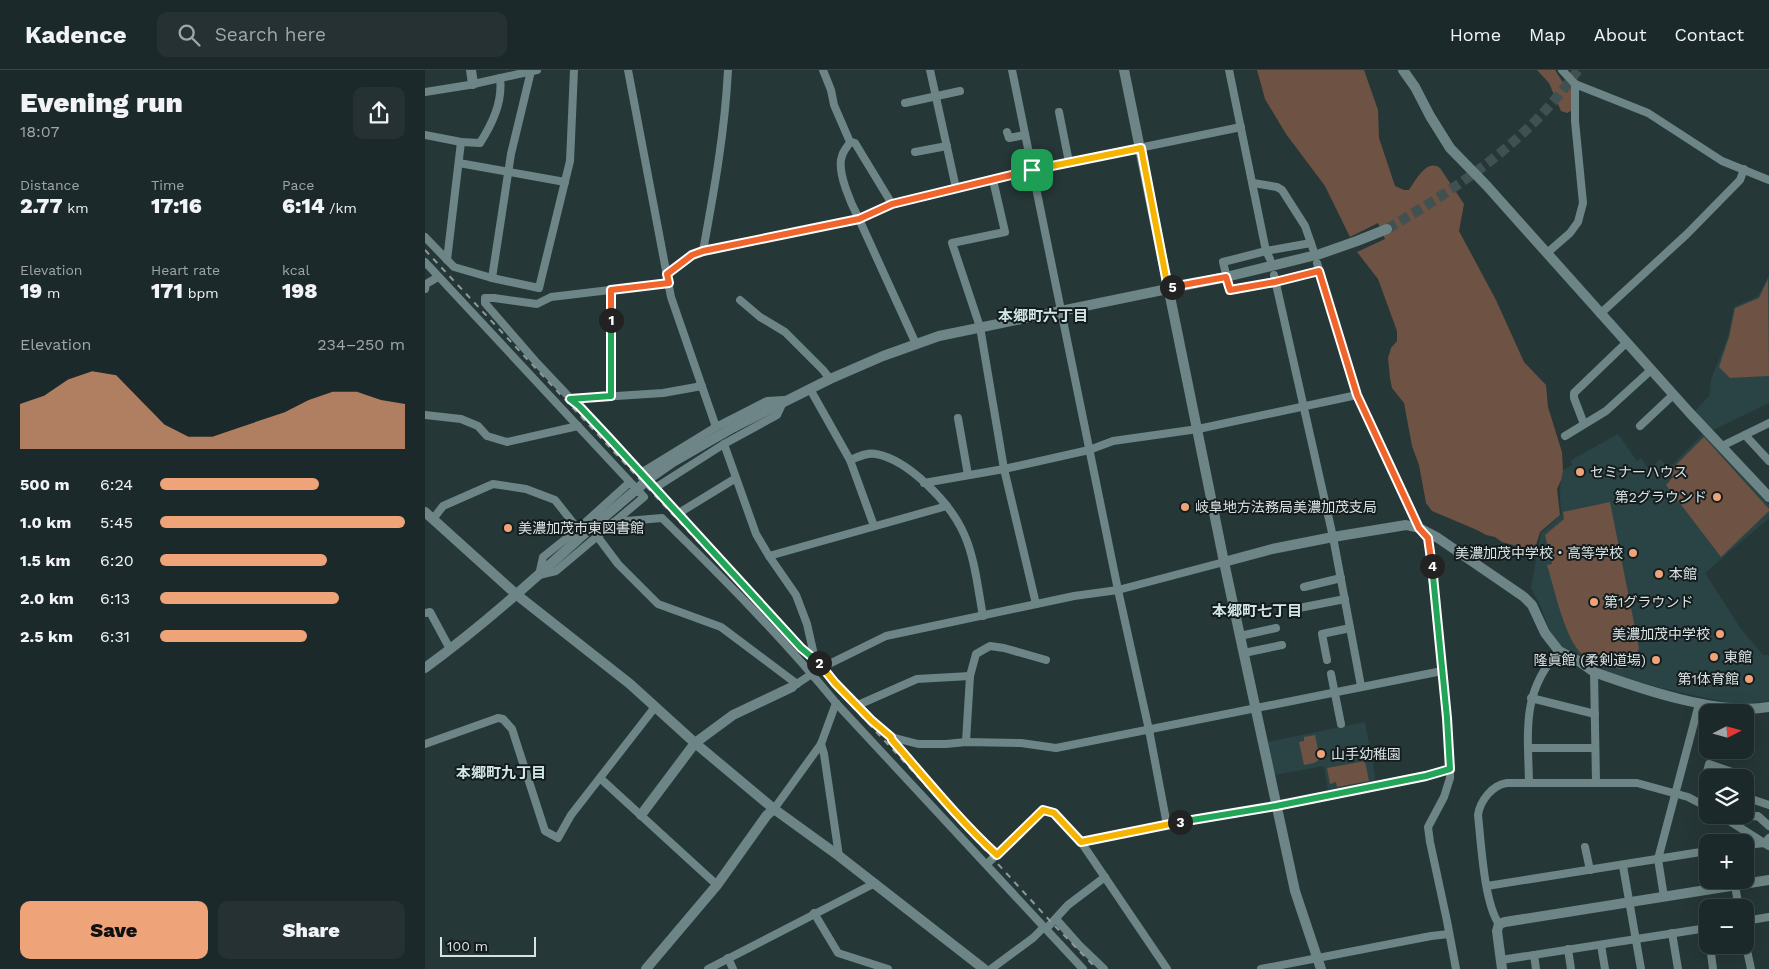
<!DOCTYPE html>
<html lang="en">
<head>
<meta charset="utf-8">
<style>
	body { margin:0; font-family:"Work Sans","Noto Sans JP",sans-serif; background:#253132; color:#f1f3f6; height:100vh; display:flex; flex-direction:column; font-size:19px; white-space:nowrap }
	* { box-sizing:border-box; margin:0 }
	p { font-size:16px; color:#a0a6a8 }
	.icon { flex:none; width:28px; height:28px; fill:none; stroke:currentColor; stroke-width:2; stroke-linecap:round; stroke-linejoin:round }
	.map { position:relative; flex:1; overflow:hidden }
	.details { display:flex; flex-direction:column; background:#1c292a; width:425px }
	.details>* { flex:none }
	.needle { width:32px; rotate:84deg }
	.buttons { position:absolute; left:1274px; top:634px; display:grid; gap:10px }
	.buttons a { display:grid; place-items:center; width:55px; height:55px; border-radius:10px; background:#1c292a; box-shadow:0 5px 20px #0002,0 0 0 1px #3a4547; font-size:25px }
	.scale { position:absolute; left:15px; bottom:12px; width:96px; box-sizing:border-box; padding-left:5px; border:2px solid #d8e2e3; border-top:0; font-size:14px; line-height:18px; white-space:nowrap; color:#d8e2e3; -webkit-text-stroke:4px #151c1d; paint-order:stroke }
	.pin { position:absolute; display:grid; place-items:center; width:42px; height:42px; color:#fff; margin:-21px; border-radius:10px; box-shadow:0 2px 8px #0006 }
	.km { position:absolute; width:25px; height:25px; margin:-12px; border-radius:50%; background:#222; color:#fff; font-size:14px; line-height:25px; text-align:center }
	.round { display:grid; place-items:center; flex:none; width:52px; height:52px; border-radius:10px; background:#253132 }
	.head { display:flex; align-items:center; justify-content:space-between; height:85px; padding:0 20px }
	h1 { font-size:28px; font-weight:800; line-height:38px }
	.figures { display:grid; grid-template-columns:repeat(3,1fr); gap:8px; height:85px; padding:5px 20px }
	.figures div { display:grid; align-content:center }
	.figures b { font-size:21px; font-weight:800 }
	.figures small { font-size:14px; font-weight:400 }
	.figures p { font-size:14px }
	.chart { height:140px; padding:10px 20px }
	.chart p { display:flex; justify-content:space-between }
	.chart svg { width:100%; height:90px; margin-top:5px; fill:#efa378; opacity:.7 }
	.cta { display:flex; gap:10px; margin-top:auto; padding:10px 20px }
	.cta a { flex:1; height:58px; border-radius:10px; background:#efa378; color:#111; font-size:20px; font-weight:800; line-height:58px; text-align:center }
	.cta a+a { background:#253132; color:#f1f3f6 }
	ul { padding:0 20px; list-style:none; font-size:16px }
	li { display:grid; grid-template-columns:80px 60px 1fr; align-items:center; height:38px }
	li i { height:12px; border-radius:6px; background:#efa378 }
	header { display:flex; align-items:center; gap:30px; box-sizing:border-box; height:70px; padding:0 25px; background:#1c292a; border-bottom:1px solid #3a4547 }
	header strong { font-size:24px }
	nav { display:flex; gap:28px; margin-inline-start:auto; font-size:18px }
	.search { width:350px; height:45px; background:#253132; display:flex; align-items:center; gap:12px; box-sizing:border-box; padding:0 18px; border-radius:10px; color:#a0a6a8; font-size:19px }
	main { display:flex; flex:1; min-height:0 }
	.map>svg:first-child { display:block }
	.built { fill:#2a4446 }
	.green { fill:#6e5243 }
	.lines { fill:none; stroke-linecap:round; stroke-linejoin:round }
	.tertiary-tunnel { stroke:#415152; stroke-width:10; stroke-dasharray:10 5; stroke-linecap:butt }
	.minor { stroke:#6d8586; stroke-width:8 }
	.tertiary { stroke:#6d8586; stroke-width:10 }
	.rail { stroke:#8c999a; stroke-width:2; stroke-dasharray:6 6; stroke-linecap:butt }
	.tertiary-bridge { stroke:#6d8586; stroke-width:10 }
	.split-1-casing { stroke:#fff; stroke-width:10 }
	.split-2-casing { stroke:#fff; stroke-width:10 }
	.split-3-casing { stroke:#fff; stroke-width:10 }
	.split-4-casing { stroke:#fff; stroke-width:10 }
	.split-5-casing { stroke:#fff; stroke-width:10 }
	.split-6-casing { stroke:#fff; stroke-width:10 }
	.split-1 { stroke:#f0652b; stroke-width:6 }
	.split-2 { stroke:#22a559; stroke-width:6 }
	.split-3 { stroke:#f5b400; stroke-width:6 }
	.split-4 { stroke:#22a559; stroke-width:6 }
	.split-5 { stroke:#f0652b; stroke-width:6 }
	.split-6 { stroke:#f5b400; stroke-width:6 }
	.poi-dot { fill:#efa378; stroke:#151c1d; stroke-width:2 }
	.labels { text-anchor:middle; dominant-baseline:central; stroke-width:4; stroke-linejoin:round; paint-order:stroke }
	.poi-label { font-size:14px; fill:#d8e2e3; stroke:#151c1d; text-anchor:start }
	.neighbourhood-label { font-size:15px; font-weight:bold; fill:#d1e6e7; stroke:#151c1d }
</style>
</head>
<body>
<header>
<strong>Kadence</strong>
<div class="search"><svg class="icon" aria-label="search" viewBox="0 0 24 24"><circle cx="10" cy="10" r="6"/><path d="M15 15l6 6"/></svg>Search here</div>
<nav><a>Home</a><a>Map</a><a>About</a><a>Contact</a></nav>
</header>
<main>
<section class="details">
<div class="head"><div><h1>Evening run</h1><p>18:07</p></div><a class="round"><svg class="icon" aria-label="share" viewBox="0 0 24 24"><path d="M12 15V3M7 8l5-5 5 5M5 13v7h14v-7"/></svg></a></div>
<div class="figures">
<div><p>Distance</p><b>2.77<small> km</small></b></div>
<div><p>Time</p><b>17:16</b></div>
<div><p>Pace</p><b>6:14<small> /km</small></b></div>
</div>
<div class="figures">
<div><p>Elevation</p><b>19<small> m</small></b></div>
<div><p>Heart rate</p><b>171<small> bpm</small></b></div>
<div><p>kcal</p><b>198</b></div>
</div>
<div class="chart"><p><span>Elevation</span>234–250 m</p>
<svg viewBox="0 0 160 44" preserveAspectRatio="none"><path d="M0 44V22L10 18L20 10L30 6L40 8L50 20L60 32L70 38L80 38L90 34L100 30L110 26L120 20L130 16L140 16L150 20L160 22V44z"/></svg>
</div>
<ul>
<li><b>500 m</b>6:24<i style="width:65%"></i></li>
<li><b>1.0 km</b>5:45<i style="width:100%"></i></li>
<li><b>1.5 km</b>6:20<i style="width:68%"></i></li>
<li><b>2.0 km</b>6:13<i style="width:73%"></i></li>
<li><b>2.5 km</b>6:31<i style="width:60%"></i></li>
</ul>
<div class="cta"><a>Save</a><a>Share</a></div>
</section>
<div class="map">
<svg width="1344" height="899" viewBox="0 0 1344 899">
	<rect width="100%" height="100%" fill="#263738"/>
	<g class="built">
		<path d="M1344,205V333L1286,361L1268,343L1285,325L1286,309L1303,267L1309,237L1333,226Z"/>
		<path d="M1193,364L1212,391L1216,388L1224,400L1235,389L1244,398L1278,364L1344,435V448L1280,503L1316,559L1338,585H1344V631L1313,635L1236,618L1183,603L1137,577L1126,564L1115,535L1106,518L1116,463L1137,444L1135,428L1136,401L1147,395L1146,390Z"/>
		<path d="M940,652L951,712L903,720L899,696L849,705L842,672Z"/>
	</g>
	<g class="green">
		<path d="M832,0H939L953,40L954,68L970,116L979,120H984C990,111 1002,88 1015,98L1039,134L1034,161L1071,230L1099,292L1121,315L1123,337L1137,382L1138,401L1136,410L1132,419L1135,445L1115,462L1111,475L1107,478H1099L1077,472L1070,467L1061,465L1052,460L1007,441L1001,433L994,395L987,376L979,333L967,318L965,308L963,288L966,278L972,271V261L953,209L932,182L960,169L953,153L925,167L900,116L861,64L840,29Z"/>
		<path d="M1112,0H1130L1137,11L1146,16V41L1142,43L1136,41L1124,13Z"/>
		<path d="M1343,209L1344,306L1305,308L1294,297L1304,267L1310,238L1334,228Z"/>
		<path d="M1279,367L1344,439V441L1296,487L1241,415L1248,407L1244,402Z"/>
		<path d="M1185,432L1214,578C1210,590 1204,603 1189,597C1179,593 1165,590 1157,584C1140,570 1129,517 1122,495L1127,494L1120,465L1139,449L1138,442Z"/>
		<path d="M890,665L895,689L889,693L879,695L874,672L879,671V667Z"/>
		<path d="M940,691L944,711L912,717L911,712L905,714L902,698Z"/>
	</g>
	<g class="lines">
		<path class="tertiary-tunnel" d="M962,159C1037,115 1102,72 1153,0"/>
		<g class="minor">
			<path d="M203,0L246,227L291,357"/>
			<path d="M398,0L406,20L409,35L425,72C423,76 418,81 417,86C411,101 427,136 434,149L491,274"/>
			<path d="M505,0L531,118"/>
			<path d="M587,0L693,520L724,660L742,755"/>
			<path d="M804,0L841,181L845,189"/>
			<path d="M1137,0L1150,14L1223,43L1297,91L1344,110"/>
			<path d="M0,22L44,15L112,0"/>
			<path d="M480,33L535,21"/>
			<path d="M634,42L644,92"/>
			<path d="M582,62L584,68L600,65"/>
			<path d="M0,65L36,72L55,73C67,54 78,32 75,8"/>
			<path d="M425,72L430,73L467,134"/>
			<path d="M490,82L522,76"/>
			<path d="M34,93L140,112"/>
			<path d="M568,110L580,162L527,173L555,257L579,399L611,534"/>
			<path d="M828,113L852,117L857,120L880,156L888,179"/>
			<path d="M0,167L29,197L67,208L114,218L145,91L149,0"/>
			<path d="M886,173L841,181L798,192L805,220L850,212L894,201"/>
			<path d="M278,181C289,121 300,61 303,0"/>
			<path d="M1122,183L1145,163L1153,152L1158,133L1150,51V14"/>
			<path d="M22,190L36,72"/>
			<path d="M0,192L219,427L131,501L114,505L118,487L153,459L205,412"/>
			<path d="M892,193L932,325L994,458L1003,468L1022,648L1025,699V708L1019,727L1003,757L1005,772L1022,851L1031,899"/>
			<path d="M242,204L267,185L278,181L434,149L467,134L607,100L816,57"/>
			<path d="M849,205L908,467L936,616"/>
			<path d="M67,208L86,84L106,1"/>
			<path d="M0,219L1,214L13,207"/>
			<path d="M186,219V326"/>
			<path d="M315,230L335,247L360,262L398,300L405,309"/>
			<path d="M1175,244L1262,164L1315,110L1319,99"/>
			<path d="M385,319L425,390L449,456"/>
			<path d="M145,329L238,323L277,316"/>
			<path d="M359,330L352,345L299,374L230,418L216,403L291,357L342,331Z"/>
			<path d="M0,345L36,349L53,356L62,366L82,372L153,356"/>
			<path d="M533,348L543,405"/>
			<path d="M1159,354L1149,328V323L1201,273"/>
			<path d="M1215,356L1248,325"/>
			<path d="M1320,365L1344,391"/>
			<path d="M1140,366L1181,341L1226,300"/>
			<path d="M299,374L331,464L344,486L371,525L382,554L389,585L396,598L446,649L466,667L493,674H521L541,672L596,673L631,678L1017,601"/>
			<path d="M1297,376L1344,353"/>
			<path d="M425,390C433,387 442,382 451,384C484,390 526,434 539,464C550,488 553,520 558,546"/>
			<path d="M216,403L112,293L60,233V228H69L112,234L126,227L244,213"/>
			<path d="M499,413L579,399L664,380L688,371L773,359L932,325"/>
			<path d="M230,418L377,578L390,590"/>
			<path d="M254,443L311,408"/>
			<path d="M8,449L18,436L68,414L101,419L130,430L153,459"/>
			<path d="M189,452L237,448C297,507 357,567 411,633L658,899"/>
			<path d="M172,466L193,494L233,534L296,557L372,614"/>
			<path d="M344,486L522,436"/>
			<path d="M879,517L916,508"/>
			<path d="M874,538L920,529"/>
			<path d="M0,543L5,542L25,579"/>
			<path d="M815,566L851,558"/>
			<path d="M819,583L857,575"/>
			<path d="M902,590L897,564L925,558"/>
			<path d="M1169,602L1171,712"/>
			<path d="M906,604L916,654"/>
			<path d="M367,617L396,598L461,566L649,526L693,520L799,492"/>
			<path d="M1106,628L1170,644"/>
			<path d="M433,635L492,609L545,606"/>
			<path d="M466,667L467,670C501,709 534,749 571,785"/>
			<path d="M541,672L545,606L551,584L565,576L579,578L621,590"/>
			<path d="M0,674L73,648L78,649L87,659L120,761L133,768L146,745L230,637"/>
			<path d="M396,674L399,684L414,786"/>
			<path d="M1103,678H1170"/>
			<path d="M175,708L292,815"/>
			<path d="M1104,713C1103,661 1096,622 1134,581"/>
			<path d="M1282,725L1277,721L1284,694L1313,704"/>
			<path d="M1320,727L1344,735"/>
			<path d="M349,739L396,674L411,633"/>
			<path d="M1295,745L1344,776"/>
			<path d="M1313,745L1316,747L1333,746L1344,756"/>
			<path d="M656,772L742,755L851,736L1001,705L1025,699"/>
			<path d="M1320,775L1340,773L1344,768"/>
			<path d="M1160,777L1165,800"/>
			<path d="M562,794L618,740L629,743L656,772L742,899"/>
			<path d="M1198,796L1216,899"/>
			<path d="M1062,816L1282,781"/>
			<path d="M1310,816L1314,838"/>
			<path d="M1239,827L1233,789L1274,634"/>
			<path d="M389,843L413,883L463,899"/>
			<path d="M631,849L654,875L679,899"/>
			<path d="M1320,851L1344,847"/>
			<path d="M1074,854C1059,833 1056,772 1053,745C1055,731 1067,715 1082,713H1212L1263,727L1282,737"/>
			<path d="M621,859L643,835L680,807"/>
			<path d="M1247,863L1253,899"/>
			<path d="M1320,871L1326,899"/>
			<path d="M1176,875L1180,899"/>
			<path d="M1285,875L1288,899"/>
			<path d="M1143,879L1146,899"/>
			<path d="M1109,885L1111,899"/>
			<path d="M303,888L308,899"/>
			<path d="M1076,890L1282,858"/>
			<path d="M283,899L450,813"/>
			<path d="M566,899L608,868L619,857"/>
			<path d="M836,899L1006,866L1024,864"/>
		</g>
		<g class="tertiary">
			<path d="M46,0L48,14"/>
			<path d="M699,0L799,492L870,821L896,899"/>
			<path d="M978,0L990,17L1005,46L1025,78L1062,116L1264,342L1344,427"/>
			<path d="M309,357L405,309L458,286L514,266L801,207L895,184L932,171L962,159"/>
			<path d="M0,442L92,525L205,614L270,673L349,739L414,786L559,899"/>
			<path d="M799,492L847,479L908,467L981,455L994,458L1013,468L1099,527L1107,535L1120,563L1134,581L1155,592L1169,602C1216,619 1295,646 1344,637"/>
			<path d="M0,598C56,557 107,511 159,464"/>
			<path d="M216,745L270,673L308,645L367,617"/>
			<path d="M221,899L292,815L342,745L349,739"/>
			<path d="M1077,899L1072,861L1074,854L1080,852L1344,810"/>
		</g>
		<path class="rail" d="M0,180L472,684L627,853L672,899"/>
		<path class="tertiary-bridge" d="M159,464L225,408L248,392L309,357"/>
	</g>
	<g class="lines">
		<defs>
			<path id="split-1" d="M186,250V220L244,213L242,204L267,185L278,181L434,149L467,134L607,100"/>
			<path id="split-2" d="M186,250V326L145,329L154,336L184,368L376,578L394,593"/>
			<path id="split-3" d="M394,593L410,613L446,650L466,667L467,670C501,709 534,750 572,785L618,740L629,743L656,772L755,752"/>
			<path id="split-4" d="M755,752L851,736L1001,706L1025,699L1022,648L1007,496"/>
			<path id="split-5" d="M747,217L801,207L805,220L850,212L894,201L932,325L994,458L1003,468L1007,496"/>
			<path id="split-6" d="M607,100L716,78L743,218L747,217"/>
		</defs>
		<use href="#split-1" class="split-1-casing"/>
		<use href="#split-2" class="split-2-casing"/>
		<use href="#split-3" class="split-3-casing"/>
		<use href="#split-4" class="split-4-casing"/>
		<use href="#split-5" class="split-5-casing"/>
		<use href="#split-6" class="split-6-casing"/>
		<use href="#split-1" class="split-1"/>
		<use href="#split-2" class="split-2"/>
		<use href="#split-3" class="split-3"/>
		<use href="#split-4" class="split-4"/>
		<use href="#split-5" class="split-5"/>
		<use href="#split-6" class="split-6"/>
	</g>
	<g class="poi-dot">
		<circle cx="1155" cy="402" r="5"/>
		<circle cx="1292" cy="427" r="5"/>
		<circle cx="760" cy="437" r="5"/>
		<circle cx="83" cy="458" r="5"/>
		<circle cx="1208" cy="483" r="5"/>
		<circle cx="1234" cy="504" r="5"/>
		<circle cx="1169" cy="532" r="5"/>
		<circle cx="1295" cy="564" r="5"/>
		<circle cx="1289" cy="587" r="5"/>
		<circle cx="1231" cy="590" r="5"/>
		<circle cx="1324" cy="609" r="5"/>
		<circle cx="896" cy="684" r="5"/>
	</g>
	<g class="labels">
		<g class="poi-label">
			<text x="1165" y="402">セミナーハウス</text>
			<text x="1282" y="427" text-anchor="end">第2グラウンド</text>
			<text x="770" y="437">岐阜地方法務局美濃加茂支局</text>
			<text x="93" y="458">美濃加茂市東図書館</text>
			<text x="1198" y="483" text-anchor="end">美濃加茂中学校・高等学校</text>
			<text x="1244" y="504">本館</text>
			<text x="1179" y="532">第1グラウンド</text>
			<text x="1285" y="564" text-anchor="end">美濃加茂中学校</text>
			<text x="1299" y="587">東館</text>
			<text x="1221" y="590" text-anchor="end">隆眞館 (柔剣道場)</text>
			<text x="1314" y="609" text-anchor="end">第1体育館</text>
			<text x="906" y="684">山手幼稚園</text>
		</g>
		<g class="neighbourhood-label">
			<text x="618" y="246">本郷町六丁目</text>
			<text x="832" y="541">本郷町七丁目</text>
			<text x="76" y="703">本郷町九丁目</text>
		</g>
	</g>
</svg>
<div class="buttons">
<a><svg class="needle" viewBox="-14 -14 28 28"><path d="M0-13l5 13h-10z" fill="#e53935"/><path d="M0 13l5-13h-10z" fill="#a0a6a8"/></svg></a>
<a><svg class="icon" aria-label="layers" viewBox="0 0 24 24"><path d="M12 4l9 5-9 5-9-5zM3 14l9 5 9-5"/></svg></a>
<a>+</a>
<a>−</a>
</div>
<div class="scale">100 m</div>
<div class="pin" style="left:607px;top:100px;background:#1e9e55"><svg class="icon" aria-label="arrive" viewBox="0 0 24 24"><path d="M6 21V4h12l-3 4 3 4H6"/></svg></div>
<b class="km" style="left:186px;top:250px">1</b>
<b class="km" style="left:394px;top:593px">2</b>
<b class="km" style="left:755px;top:752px">3</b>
<b class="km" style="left:1007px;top:496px">4</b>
<b class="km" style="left:747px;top:217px">5</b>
</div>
</main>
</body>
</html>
